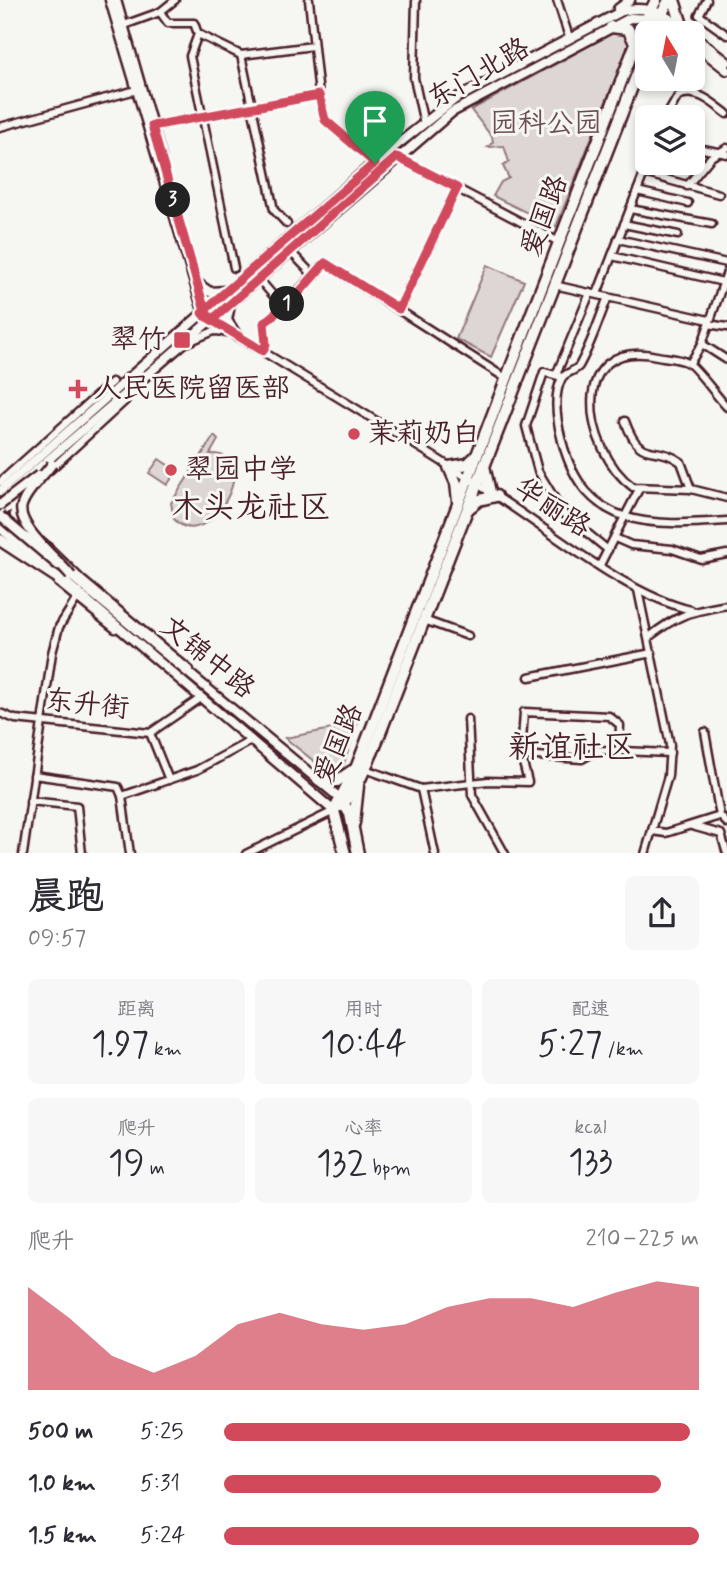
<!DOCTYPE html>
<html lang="zh">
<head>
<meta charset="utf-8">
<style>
	body { margin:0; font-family:Mynerve,"LXGW WenKai TC",sans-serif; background:#f7f7f7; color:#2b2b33; height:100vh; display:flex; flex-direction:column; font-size:26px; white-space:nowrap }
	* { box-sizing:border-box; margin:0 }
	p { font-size:23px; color:#7c7c81 }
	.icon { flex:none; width:38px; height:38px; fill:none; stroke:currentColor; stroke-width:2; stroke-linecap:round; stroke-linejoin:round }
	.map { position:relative; height:853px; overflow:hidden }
	.details { display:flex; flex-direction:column; background:#fff; flex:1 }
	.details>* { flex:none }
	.needle { width:46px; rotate:350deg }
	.tools { position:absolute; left:635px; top:21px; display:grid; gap:14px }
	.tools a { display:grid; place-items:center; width:70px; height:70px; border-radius:10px; background:#fff; box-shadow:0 4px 10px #0003; font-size:35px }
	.pin { position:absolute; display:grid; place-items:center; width:60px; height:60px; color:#fff; margin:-72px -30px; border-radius:50% 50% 50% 0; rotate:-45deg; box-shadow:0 0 7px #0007 }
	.pin .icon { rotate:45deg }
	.km { position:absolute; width:35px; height:35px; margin:-18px; border-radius:50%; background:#222; color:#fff; font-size:19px; line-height:35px; text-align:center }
	.round { display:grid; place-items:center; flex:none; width:74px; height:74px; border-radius:10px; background:#f7f7f7 }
	.head { display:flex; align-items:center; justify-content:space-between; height:119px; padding:0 28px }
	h1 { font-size:38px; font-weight:600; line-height:52px }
	.stats { display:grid; grid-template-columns:repeat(3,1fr); gap:10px; height:119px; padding:7px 28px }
	.stats div { display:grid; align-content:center; border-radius:10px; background:#f7f7f7; text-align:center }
	.stats b { font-size:35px; font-weight:600 }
	.stats small { font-size:19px; font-weight:400 }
	.stats p { font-size:19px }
	.chart { height:196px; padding:14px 28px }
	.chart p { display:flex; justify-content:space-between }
	.chart svg { width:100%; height:126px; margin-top:7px; fill:#d1495b; opacity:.7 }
	ul { padding:0 28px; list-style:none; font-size:23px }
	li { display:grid; grid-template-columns:112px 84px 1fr; align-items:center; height:52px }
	li i { height:18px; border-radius:9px; background:#d1495b }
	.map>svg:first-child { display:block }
	.green { fill:#ddd6d5; stroke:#947a80; stroke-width:2 }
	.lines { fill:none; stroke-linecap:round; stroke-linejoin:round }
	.minor-casing { stroke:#4a1f2b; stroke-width:11 }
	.major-casing { stroke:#4a1f2b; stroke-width:13 }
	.highway-casing { stroke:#4a1f2b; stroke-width:15 }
	.minor { stroke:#f6f6f2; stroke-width:6 }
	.major { stroke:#f6f6f2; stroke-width:8 }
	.highway { stroke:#f6f6f2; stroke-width:10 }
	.major-bridge-casing { stroke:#4a1f2b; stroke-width:13; stroke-linecap:butt }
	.major-bridge { stroke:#f6f6f2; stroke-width:8 }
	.route-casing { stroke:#fff; stroke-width:14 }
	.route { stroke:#d1495b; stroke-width:9 }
	.poi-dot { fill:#d1495b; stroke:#f6f6f2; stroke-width:2.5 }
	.labels { text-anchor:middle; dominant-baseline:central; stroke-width:6; stroke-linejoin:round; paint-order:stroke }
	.street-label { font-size:28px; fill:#4a1f2b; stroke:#f6f6f2 }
	.park-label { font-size:28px; fill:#6f4d56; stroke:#f6f6f2 }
	.poi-label { font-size:28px; fill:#4a1f2b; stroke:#f6f6f2; text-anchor:start }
	.quarter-label { font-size:32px; fill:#4a1f2b; stroke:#f6f6f2 }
</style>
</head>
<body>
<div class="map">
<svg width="727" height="854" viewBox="0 0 727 854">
	<rect width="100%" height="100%" fill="#f6f6f2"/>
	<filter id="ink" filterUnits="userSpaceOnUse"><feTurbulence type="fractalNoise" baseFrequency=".0143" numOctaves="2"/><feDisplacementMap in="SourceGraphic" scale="14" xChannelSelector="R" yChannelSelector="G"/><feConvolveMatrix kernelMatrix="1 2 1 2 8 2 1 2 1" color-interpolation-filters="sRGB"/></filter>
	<g filter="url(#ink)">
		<g class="green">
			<path d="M620,29L630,41L556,227L493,196L501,182L509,178L503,166L509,162L504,146L488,147L493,142L492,137L471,110Z"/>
			<path d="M487,265L524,281L491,357L456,339Z"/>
			<path d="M214,436L218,440L210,454C266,451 209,558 174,519L171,503Z"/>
			<path d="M159,459L177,471L167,485L149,473Z"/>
			<path d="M357,724L341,772L330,774L285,738Z"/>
		</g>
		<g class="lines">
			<defs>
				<g id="minor">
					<path d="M309,0L319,95L325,120L375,162"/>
					<path d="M416,0L414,78L424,124"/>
					<path d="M557,0L569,37"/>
					<path d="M707,0L699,15L727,35"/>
					<path d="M160,12L168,23H194L198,34L190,56L234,268"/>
					<path d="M124,25L160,12L175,0"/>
					<path d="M198,34L241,55L313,46"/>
					<path d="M241,55L274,210L287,224"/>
					<path d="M666,117L678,96C696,87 713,103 727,114"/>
					<path d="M152,126L319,95"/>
					<path d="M0,127L136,90"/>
					<path d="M693,147L727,154"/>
					<path d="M397,157L559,242"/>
					<path d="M644,173L719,194"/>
					<path d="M687,186L711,157L727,148"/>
					<path d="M637,191L688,203"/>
					<path d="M630,209L712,224"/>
					<path d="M624,224L678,235"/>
					<path d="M618,239L727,263"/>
					<path d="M290,251L314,276"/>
					<path d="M612,256L723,282"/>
					<path d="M259,279L283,307L325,263L507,379"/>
					<path d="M554,285L709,320"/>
					<path d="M597,294L648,163"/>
					<path d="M608,297C599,319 591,345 579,366C574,372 566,372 562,378C552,396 557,422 562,441C585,530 650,526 727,521"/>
					<path d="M399,309L457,188"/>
					<path d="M212,320C306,379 402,435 496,496C552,532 627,595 691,610"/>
					<path d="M708,324L727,327"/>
					<path d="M186,343L214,331L228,332"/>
					<path d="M702,344L727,360"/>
					<path d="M263,351L266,344L264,323L283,307"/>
					<path d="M690,363L702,344L727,272"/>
					<path d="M556,375L590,293"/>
					<path d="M562,377L544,372L526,426L538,471L564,514L608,550"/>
					<path d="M727,407C718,398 695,366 688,363C680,358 666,358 657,356C567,337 582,450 633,487L691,489L727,498"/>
					<path d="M625,421C641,466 654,442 681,462L691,489"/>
					<path d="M50,470L125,401L133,390"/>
					<path d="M0,482L112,382"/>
					<path d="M13,504L14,516L27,528"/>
					<path d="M0,516L27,491"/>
					<path d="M615,538L631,545L672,549L701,559L727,554"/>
					<path d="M43,542L81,579L190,670"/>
					<path d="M600,565L639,489"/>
					<path d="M58,583L115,629"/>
					<path d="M638,590L670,745L668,776L645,854"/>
					<path d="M424,620L468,636"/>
					<path d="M649,637C680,613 690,612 727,605"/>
					<path d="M529,677L652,653"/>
					<path d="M0,713L15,719L150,733L201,698"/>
					<path d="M468,719L472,795L505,854"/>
					<path d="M705,732L720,816L727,823"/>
					<path d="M150,733L169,780"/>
					<path d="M619,751L620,725L609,716L524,712L521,755L582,759L598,750L670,753"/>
					<path d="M365,769L421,789L488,781L528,782L521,755"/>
					<path d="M34,775L118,787L122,796"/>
					<path d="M421,789L435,854"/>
					<path d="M30,801L77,806L82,854"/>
					<path d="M692,826L721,834L727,854"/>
					<path d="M652,831L666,833L720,816"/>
					<path d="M23,854L52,653L59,627L77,598"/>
					<path d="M130,854L122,796L197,770L252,740"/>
					<path d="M246,854L334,811"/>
				</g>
				<g id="major">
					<path d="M110,0L204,314"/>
					<path d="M116,0L161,157"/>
					<path d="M618,9L630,0"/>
					<path d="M693,35L727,62"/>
					<path d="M693,43L727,70"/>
					<path d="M197,283L210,292L226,291"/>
					<path d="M230,305L227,320L237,336"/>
					<path d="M0,491L375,162L455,99L622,11C651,4 668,16 690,33"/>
					<path d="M5,497L452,112L630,18L659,19L681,33"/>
					<path d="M0,528L47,566"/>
					<path d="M71,576L341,799"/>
					<path d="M62,579L334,811"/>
				</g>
				<g id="highway">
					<path d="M674,0L683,28"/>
					<path d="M611,27L628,29L635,43"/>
					<path d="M652,33L669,0"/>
					<path d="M665,33H679"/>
					<path d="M484,466L490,492"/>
					<path d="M458,501L456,483L449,467L468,464L477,455"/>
					<path d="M468,509L479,500L496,496"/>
					<path d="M0,540L66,583"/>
					<path d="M319,780L337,781L352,771"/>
					<path d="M341,799L350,814L358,854"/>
					<path d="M341,806L356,788L373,751L648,46"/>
					<path d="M334,811L357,766L641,30L656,0"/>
					<path d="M334,811L345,854"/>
					<path d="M354,823L358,786"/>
				</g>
			</defs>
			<use href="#minor" class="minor-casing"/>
			<use href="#major" class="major-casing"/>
			<use href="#highway" class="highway-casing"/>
			<use href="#minor" class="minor"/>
			<use href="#major" class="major"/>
			<use href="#highway" class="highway"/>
			<defs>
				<g id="major-bridge">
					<path d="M52,464C43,477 27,490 22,505C15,525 58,559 71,576"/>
					<path d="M0,505L39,475"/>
					<path d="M0,516L58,565"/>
				</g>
			</defs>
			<use href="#major-bridge" class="major-bridge-casing"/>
			<use href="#major-bridge" class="major-bridge"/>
		</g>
	</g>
	<g class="lines" filter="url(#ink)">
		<defs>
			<path id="route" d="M375,163L215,301L202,313L205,316L263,351L266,344L264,323L297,295L325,263L399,309L457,188L397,157L212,320L205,311L152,126L319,95L325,120L375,163"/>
		</defs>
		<use href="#route" class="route-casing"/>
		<use href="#route" class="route"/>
	</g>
	<g class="poi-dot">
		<rect x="173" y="331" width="18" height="18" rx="3.5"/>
		<path d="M74.5 378.5h7v7h7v7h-7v7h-7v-7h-7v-7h7z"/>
		<circle cx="354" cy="434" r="7"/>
		<circle cx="171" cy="470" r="7"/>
	</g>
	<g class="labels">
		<g class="street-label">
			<text transform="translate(479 74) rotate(-30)">东门北路</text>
			<text transform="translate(545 216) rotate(-69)">爱国路</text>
			<text transform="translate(552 508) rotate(33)">华丽路</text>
			<text transform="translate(207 658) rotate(39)">文锦中路</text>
			<text transform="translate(87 705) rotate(6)">东升街</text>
			<text transform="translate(339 744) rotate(-67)">爱国路</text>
		</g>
		<g class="park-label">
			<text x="546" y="124">园科公园</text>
		</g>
		<g class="poi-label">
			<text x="166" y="340" text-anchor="end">翠竹</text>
			<text x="94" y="389">人民医院留医部</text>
			<text x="368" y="434">茉莉奶白</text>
			<text x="185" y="470">翠园中学</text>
		</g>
		<g class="quarter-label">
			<text x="251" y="508">木头龙社区</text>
			<text x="572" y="748">新谊社区</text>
		</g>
	</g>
</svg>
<div class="tools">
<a><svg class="needle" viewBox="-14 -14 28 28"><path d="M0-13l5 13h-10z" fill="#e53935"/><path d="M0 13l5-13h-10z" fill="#7c7c81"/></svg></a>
<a><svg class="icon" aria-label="layers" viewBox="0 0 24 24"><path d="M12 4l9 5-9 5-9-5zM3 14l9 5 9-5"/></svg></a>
</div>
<div class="pin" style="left:375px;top:163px;background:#1e9e55"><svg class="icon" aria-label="arrive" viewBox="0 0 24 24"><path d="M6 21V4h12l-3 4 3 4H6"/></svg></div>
<b class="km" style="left:287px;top:304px">1</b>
<b class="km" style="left:173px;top:200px">3</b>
</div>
<section class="details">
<div class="head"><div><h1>晨跑</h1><p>09:57</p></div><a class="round"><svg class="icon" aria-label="share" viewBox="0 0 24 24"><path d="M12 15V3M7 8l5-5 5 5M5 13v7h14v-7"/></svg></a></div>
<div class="stats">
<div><p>距离</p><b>1.97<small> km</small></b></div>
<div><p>用时</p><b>10:44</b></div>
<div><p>配速</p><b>5:27<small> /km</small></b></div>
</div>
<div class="stats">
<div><p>爬升</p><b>19<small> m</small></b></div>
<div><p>心率</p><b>132<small> bpm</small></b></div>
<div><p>kcal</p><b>133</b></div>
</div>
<div class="chart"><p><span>爬升</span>210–225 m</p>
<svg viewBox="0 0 160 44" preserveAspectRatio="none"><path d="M0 44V8L10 19L20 32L30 38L40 32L50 21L60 17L70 21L80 23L90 21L100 15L110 12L120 12L130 15L140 10L150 6L160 8V44z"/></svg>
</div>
<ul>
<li><b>500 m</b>5:25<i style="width:98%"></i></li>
<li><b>1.0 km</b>5:31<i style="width:92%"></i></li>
<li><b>1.5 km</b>5:24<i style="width:100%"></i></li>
</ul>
</section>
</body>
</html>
